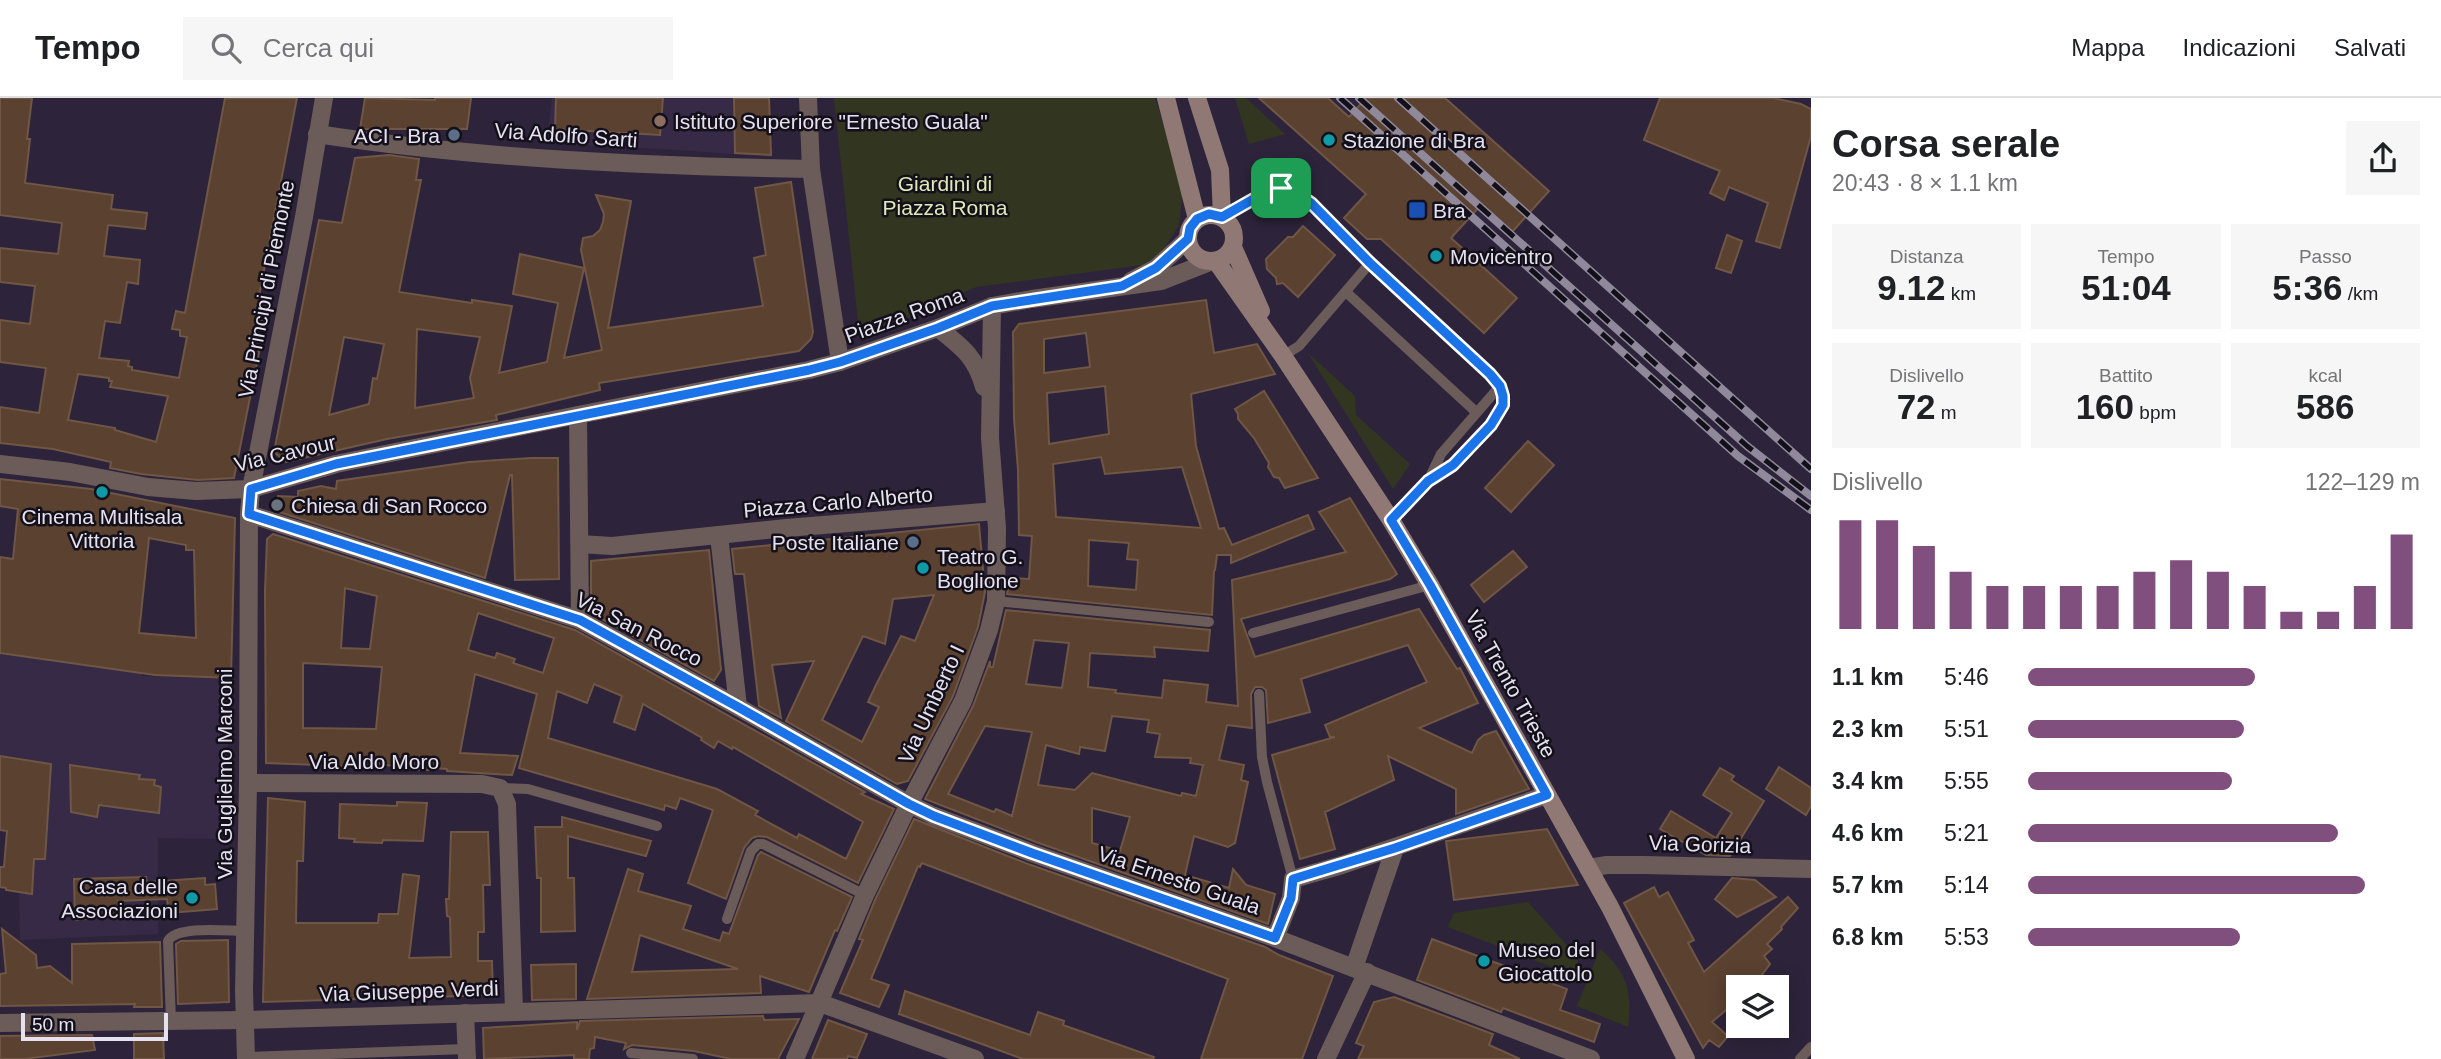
<!DOCTYPE html>
<html lang="it">
<head>
<meta charset="utf-8">
<style>
	body { margin:0; font-family:Arial,sans-serif; background:#f6f6f6; color:#202124; height:100vh; display:flex; flex-direction:column; font-size:26px; white-space:nowrap }
	* { box-sizing:border-box; margin:0 }
	p { font-size:23px; color:#757577 }
	.icon { flex:none; width:38px; height:38px; fill:none; stroke:currentColor; stroke-width:2; stroke-linecap:round; stroke-linejoin:round }
	.map { position:relative; flex:1; overflow:hidden }
	.panel { display:flex; flex-direction:column; background:#fff; width:630px }
	.panel>* { flex:none }
	.controls { position:absolute; left:1726px; top:877px; display:grid; gap:14px }
	.controls a { display:grid; place-items:center; width:63px; height:63px; border-radius:0px; background:#fff; box-shadow:0 4px 18px #0003; font-size:35px }
	.scale { position:absolute; left:21px; bottom:18px; width:147px; box-sizing:border-box; padding-left:7px; border:4px solid #e6e1f0; border-top:0; font-size:19px; line-height:24px; white-space:nowrap; color:#e6e1f0; -webkit-text-stroke:5px #14101a; paint-order:stroke }
	.pin { position:absolute; display:grid; place-items:center; width:60px; height:60px; color:#fff; margin:-30px; border-radius:14px; box-shadow:0 4px 10px #0006 }
	.round { display:grid; place-items:center; flex:none; width:74px; height:74px; border-radius:0px; background:#f6f6f6 }
	.summary { display:flex; align-items:center; justify-content:space-between; height:119px; padding:0 21px }
	h1 { font-size:38px; font-weight:600; line-height:52px }
	.stats { display:grid; grid-template-columns:repeat(3,1fr); gap:10px; height:119px; padding:7px 21px }
	.stats div { display:grid; align-content:center; border-radius:0px; background:#f6f6f6; text-align:center }
	.stats b { font-size:35px; font-weight:600 }
	.stats small { font-size:19px; font-weight:400 }
	.stats p { font-size:19px }
	.chart { height:196px; padding:14px 21px }
	.chart p { display:flex; justify-content:space-between }
	.chart svg { width:100%; height:126px; margin-top:7px; stroke:#814f7e; stroke-width:6 }
	ul { padding:0 21px; list-style:none; font-size:23px }
	li { display:grid; grid-template-columns:112px 84px 1fr; align-items:center; height:52px }
	li i { height:18px; border-radius:9px; background:#814f7e }
	header { display:flex; align-items:center; gap:42px; box-sizing:border-box; height:98px; padding:0 35px; background:#fff; border-bottom:2px solid #e0e0e0 }
	header strong { font-size:33px }
	nav { display:flex; gap:38px; margin-inline-start:auto; font-size:24px }
	.search { width:490px; height:63px; background:#f6f6f6; display:flex; align-items:center; gap:18px; box-sizing:border-box; padding:0 24px; border-radius:0px; color:#757577; font-size:26px }
	main { display:flex; flex:1; min-height:0 }
	.map>svg:first-child { display:block }
	.built { fill:#362a47 }
	.green { fill:#323621 }
	.building { fill:#5a4130; stroke:#705644; stroke-width:2; fill-rule:evenodd }
	.lines { fill:none; stroke-linecap:round; stroke-linejoin:round }
	.service { stroke:#6b5c5a; stroke-width:10 }
	.pedestrian { stroke:#6b5c5a; stroke-width:18 }
	.minor { stroke:#6b5c5a; stroke-width:18 }
	.secondary { stroke:#907975; stroke-width:18 }
	.rail-casing { stroke:#8f899b; stroke-width:8 }
	.rail { stroke:#14101a; stroke-width:5; stroke-dasharray:16; stroke-linecap:butt }
	.route-casing { stroke:#fff; stroke-width:14 }
	.route { stroke:#1a73e8; stroke-width:9 }
	.education-dot { fill:#8d6e63; stroke:#14101a; stroke-width:2.5 }
	.service-dot { fill:#5c6f8a; stroke:#14101a; stroke-width:2.5 }
	.culture-dot { fill:#0f9aa8; stroke:#14101a; stroke-width:2.5 }
	.transit-dot { fill:#1a4fb4; stroke:#14101a; stroke-width:2.5 }
	.worship-dot { fill:#6b7280; stroke:#14101a; stroke-width:2.5 }
	.labels { text-anchor:middle; dominant-baseline:central; stroke-width:5; stroke-linejoin:round; paint-order:stroke }
	.poi-label { font-size:21px; fill:#e6e1f0; stroke:#14101a; text-anchor:start }
	.street-label { font-size:21px; fill:#e6e1f0; stroke:#14101a }
	.park-label { font-size:21px; fill:#dfebb6; stroke:#14101a }
</style>
</head>
<body>
<header>
<strong>Tempo</strong>
<div class="search"><svg class="icon" aria-label="search" viewBox="0 0 24 24"><circle cx="10" cy="10" r="6"/><path d="M15 15l6 6"/></svg>Cerca qui</div>
<nav><a>Mappa</a><a>Indicazioni</a><a>Salvati</a></nav>
</header>
<main>
<div class="map">
<svg width="1811" height="961" viewBox="0 0 1811 961">
	<rect width="100%" height="100%" fill="#2d243b"/>
	<g class="built">
		<path d="M552,0H769L771,59L678,52L547,45Z"/>
		<path d="M0,524L145,536L142,578L231,581L224,741L158,740V836L20,842L19,791L21,697L0,693Z"/>
	</g>
	<g class="green">
		<path d="M834,0H1155L1183,89L1180,120L1178,129L1159,158L1142,167L976,189L884,231L859,232Z"/>
		<path d="M1235,0H1246L1285,36L1249,46Z"/>
		<path d="M1308,255L1355,298L1356,317L1410,366L1393,391Z"/>
		<path d="M1528,804L1579,861L1573,877L1448,829L1454,815Z"/>
		<path d="M1600,851C1628,875 1632,894 1628,929L1577,908Z"/>
	</g>
	<g class="building">
		<path d="M0,0H32L27,41H30L25,85L113,97L111,111L147,115L145,131L108,127L104,158L140,162L138,186L127,184L120,225L105,223L99,260L129,263L128,268L132,269V272L179,280L187,239L180,238V232L172,231L176,213L185,215L225,0H297L259,198L270,199L234,380L198,382L141,376L110,370L111,364L53,351L0,345V309L39,315L46,270L0,264V222L30,226L35,188L0,184V150L58,156L62,125L0,117ZM78,276L109,280V283H112L110,289L168,298L156,344L115,332V330L68,322Z"/>
		<path d="M365,0L435,2V0H471L467,31H360Z"/>
		<path d="M556,0H663L660,37L555,31Z"/>
		<path d="M734,0H769L771,57L735,55Z"/>
		<path d="M1259,0H1328L1349,19L1366,0H1445L1549,93L1512,134L1481,107L1451,140L1517,200L1484,235L1381,141H1367L1344,120L1366,96Z"/>
		<path d="M1660,0H1773L1801,6L1811,11V38L1780,150L1756,143L1768,105L1729,89L1724,102L1710,95L1720,73L1644,42Z"/>
		<path d="M389,57L419,61L416,82H421L399,194L472,205V202L512,208L499,275L547,264L558,205L513,196L520,156L584,170L564,260L602,252L581,152L583,140L593,138L600,132L603,124L604,116L596,97L631,103L608,230L763,208L754,160L766,157L755,90L791,84L813,234L811,241L799,253L599,285L600,292L496,317L497,322L387,341L286,364L274,354L319,122L342,125L355,60ZM417,231L480,239L470,280L474,300L415,310ZM344,239L384,246L377,281L373,280L369,306L329,317Z"/>
		<path d="M1303,128L1335,157L1298,199L1283,185L1277,186L1276,180L1267,171L1266,161L1288,139H1293Z"/>
		<path d="M1727,137L1742,143L1731,175L1716,170Z"/>
		<path d="M1206,202L1214,255L1257,246L1275,276L1191,296L1196,348L1219,431L1224,430L1232,447L1308,417L1314,431L1231,465V457H1217L1215,472L1214,473L1212,517L1007,496L1010,480L1029,481L1032,438L1019,437L1018,372L1014,320L1013,234L1019,226ZM1086,235L1090,269L1044,275V241ZM1105,288L1109,336L1049,346L1047,295ZM1101,359L1105,376L1182,369L1201,430L1056,419L1053,366ZM1089,442L1129,445L1127,461L1138,462L1136,492L1088,488Z"/>
		<path d="M1264,293L1318,380L1285,390L1279,380L1274,379L1268,369L1269,365L1254,340L1238,321V316L1235,311Z"/>
		<path d="M1528,343L1554,367L1511,414L1485,390Z"/>
		<path d="M531,360H558L559,481L515,482L512,377H510L485,480L276,413L278,398L298,399V393L321,388L336,391L337,383L469,364Z"/>
		<path d="M0,381L91,391L235,420L231,580L155,577L0,555V459L13,461L18,411L0,408ZM149,440L186,447V452H194L196,540L139,535Z"/>
		<path d="M1350,400L1397,476L1390,481L1241,521L1255,559L1419,511L1457,571L1460,570L1478,605L1419,630L1472,655L1478,642L1484,637L1496,633L1529,691L1456,716V691L1388,658L1394,682L1325,714L1335,751L1300,761L1272,657L1335,639H1330L1325,627L1427,584L1408,547L1301,581L1310,614L1268,625L1266,592L1262,589H1255L1251,596L1252,630L1227,627L1219,662L1244,667L1241,682L1248,684L1235,745L1228,749L1194,738L1185,777L1229,790L1233,771L1246,787L1275,796L1268,826L1036,744L925,701L973,608L990,563V569H993L1006,512L1210,532L1208,553L1154,549L1155,559L1090,555L1088,589L1116,592L1115,595L1162,600L1164,582L1208,587L1206,604L1238,608L1232,482L1346,454L1319,414ZM1034,542L1069,545L1062,590L1026,586ZM1112,618L1149,622L1147,634L1160,636L1155,659L1191,660L1190,665L1203,667L1196,698L1182,695L1181,698L1092,675L1075,692L1038,687L1046,647L1079,656L1080,649L1105,653ZM985,628L1032,634L1012,718L996,711L994,714L948,696ZM1092,710L1130,719L1120,753L1092,745Z"/>
		<path d="M979,426L985,494L978,529L953,598L908,683L897,686L786,623L814,563L772,567L781,620L759,608L744,476H735L732,451ZM934,497L915,543L901,538L876,587L868,604L879,609L862,644L822,622L863,538L885,546L893,501Z"/>
		<path d="M273,436L575,532L865,694L861,696L894,711L858,785L767,739L758,738L752,740L744,750L726,801L688,785L713,712L680,700L676,711L665,707L664,712L519,670L537,596L475,576L460,655L518,658L512,677L447,673V671L431,670V672H421L372,665L371,669L266,665L265,493L267,441ZM345,490L377,498L370,551L341,550ZM478,515L554,540L543,575L513,565L515,561L497,555L495,560L468,552ZM303,565L382,569L376,631L303,630ZM594,586L622,598L614,624L635,632L643,606L702,640L701,642L714,650L718,643L732,651L733,649L863,724L846,761L799,736L797,740L755,717L758,713L717,691L548,640L557,593L587,605Z"/>
		<path d="M709,452L721,572L714,583L591,515V463Z"/>
		<path d="M1513,453L1527,469L1484,504L1471,487Z"/>
		<path d="M0,658L51,666L45,761H34L32,796L6,792V790L0,789V769H4L7,733L0,732Z"/>
		<path d="M70,667L140,677L139,681L155,682L154,687L161,689L159,715L99,707L97,719L71,714Z"/>
		<path d="M1779,669L1811,690V708L1806,717L1766,691Z"/>
		<path d="M1720,670L1734,678L1731,682L1764,703L1730,758L1706,757L1660,731L1671,713L1716,740L1732,715L1703,697Z"/>
		<path d="M268,700L305,704L303,763H297L296,825H378L379,816H398L403,776L419,778L409,860L451,859L450,819L447,818L446,801H449L451,734H488L490,787H483L484,834H478V863H492L493,897L263,904Z"/>
		<path d="M397,704L427,705L423,743L383,742L382,745L354,744L355,741L339,740L340,706L397,708Z"/>
		<path d="M562,719L651,743L646,758L568,738V780H574L575,833L541,834V780H537L535,729H562Z"/>
		<path d="M914,721L1028,766L1265,849L1279,857L1333,878L1302,961H1201L1228,881L922,765L920,769L918,768L871,881L889,887L879,909L840,895L863,842L859,841L875,802Z"/>
		<path d="M1547,731L1578,787L1454,802L1446,743Z"/>
		<path d="M761,754L852,799L837,833L835,832L809,894L760,878L761,895L587,901L628,771L643,776L638,793L691,808L683,831L720,843L723,834L729,836L758,757ZM640,837L738,871L632,874Z"/>
		<path d="M146,779L147,784L205,780V787L215,786L217,811L169,815L167,801L118,803V818L75,822L74,781Z"/>
		<path d="M1732,780L1755,782L1776,799L1737,819L1715,801Z"/>
		<path d="M1654,789L1659,799L1668,794L1694,842L1688,845L1704,874L1788,799L1798,810L1781,829L1782,831L1767,846L1772,851L1764,858L1770,866L1753,889H1738V902L1712,924L1728,938L1719,949L1709,942L1703,950L1624,805Z"/>
		<path d="M2,831L36,857L37,870L50,868L72,885V846L160,844L162,909H134L135,906L0,908V876L6,875Z"/>
		<path d="M1432,841L1567,891L1560,912L1600,926L1594,944L1503,910L1501,914L1417,882Z"/>
		<path d="M228,842L229,904L178,906L176,846L181,843Z"/>
		<path d="M576,866V901L532,902L531,867Z"/>
		<path d="M905,893L1030,937L1038,914L1064,923L1063,927L1154,959L1153,961H1023L899,916Z"/>
		<path d="M1394,899L1493,936L1489,947L1520,961H1358L1364,948L1356,945L1374,904Z"/>
		<path d="M763,918L764,922L799,921L778,961H731L694,953L632,947L624,951L626,945L595,939L594,950L590,951L589,961H574V957L484,961L483,930L577,924V932L580,923Z"/>
		<path d="M828,922L867,936L857,960L848,958L847,961H812Z"/>
		<path d="M163,935L164,961H134V936Z"/>
		<path d="M92,937L95,952L24,961H0V938Z"/>
	</g>
	<g class="lines">
		<g class="service">
			<path d="M1222,119L1257,97L1273,90L1295,94L1311,105L1370,165L1490,276L1500,288L1503,298V307L1491,327L1453,367L1428,383L1391,422"/>
			<path d="M1346,194L1476,314"/>
			<path d="M1283,258L1299,248L1370,165"/>
			<path d="M1429,381L1441,356L1500,288"/>
			<path d="M996,503L1209,524"/>
			<path d="M1253,535L1430,487"/>
			<path d="M1259,596L1262,659L1267,684L1293,781"/>
			<path d="M500,690L528,691L657,728"/>
			<path d="M727,821L751,753L758,746H763L865,797"/>
			<path d="M171,923L168,843C177,827 227,833 245,833"/>
			<path d="M631,955L693,961"/>
			<path d="M246,959L466,951"/>
			<path d="M1800,961L1811,949"/>
		</g>
		<g class="pedestrian">
			<path d="M0,366L70,374L148,389L196,393L251,391L336,366L578,317"/>
			<path d="M909,706L934,718"/>
		</g>
		<g class="minor">
			<path d="M808,0L811,71L840,264"/>
			<path d="M317,36C480,61 647,68 811,71"/>
			<path d="M1131,183L1156,170L1188,141"/>
			<path d="M938,230C962,249 976,259 984,289"/>
			<path d="M249,416L580,522L738,609L909,706"/>
			<path d="M719,437L738,609"/>
			<path d="M580,446L612,448L786,430L996,413"/>
			<path d="M580,522L578,317L809,272L840,264L938,230L992,208L1032,201L1161,183L1212,163"/>
			<path d="M248,685L482,686L500,690L507,706L514,913"/>
			<path d="M934,718L1032,755L1275,840L1591,961"/>
			<path d="M1588,770L1607,767H1644L1811,771"/>
			<path d="M1275,840L1291,800L1293,781L1342,767L1547,697"/>
			<path d="M1354,870L1395,750"/>
			<path d="M465,915L467,961"/>
			<path d="M0,925L245,922L820,905L975,961"/>
			<path d="M246,961L244,893L248,685L249,416L251,391L304,119L324,0"/>
			<path d="M795,961L865,797L909,706L963,603L989,532L996,503L997,430L990,340L992,208"/>
			<path d="M1326,961L1367,874"/>
		</g>
		<g class="secondary">
			<path d="M1166,0L1197,121"/>
			<path d="M1197,0L1220,72L1222,119"/>
			<circle cx="1211" cy="140" r="23"/>
			<path d="M1233,149L1261,213"/>
			<path d="M1216,163L1283,258L1391,422L1430,487L1610,809L1686,961"/>
		</g>
		<defs>
			<g id="rail">
				<path d="M1340,0L1738,358L1811,412"/>
				<path d="M1359,0L1747,348L1811,398"/>
				<path d="M1398,0L1811,371"/>
			</g>
		</defs>
		<use href="#rail" class="rail-casing"/>
		<use href="#rail" class="rail"/>
	</g>
	<g class="lines">
		<defs>
			<path id="route" d="M1273,90L1295,94L1311,105L1370,165L1490,276L1500,288L1503,298V307L1491,327L1453,367L1428,383L1391,422L1430,487L1547,697L1395,750L1293,781L1291,800L1275,840L1032,755L934,718L909,706L738,609L580,522L249,416L251,391L336,366L809,272L840,264L938,230L992,208L1122,188L1156,170L1188,141L1190,130L1197,121L1209,116L1222,119Z"/>
		</defs>
		<use href="#route" class="route-casing"/>
		<use href="#route" class="route"/>
	</g>
	<circle class="education-dot" cx="660" cy="23" r="7"/>
	<g class="service-dot">
		<circle cx="454" cy="37" r="7"/>
		<circle cx="913" cy="444" r="7"/>
	</g>
	<g class="culture-dot">
		<circle cx="1329" cy="42" r="7"/>
		<circle cx="1436" cy="158" r="7"/>
		<circle cx="102" cy="394" r="7"/>
		<circle cx="923" cy="470" r="7"/>
		<circle cx="192" cy="800" r="7"/>
		<circle cx="1484" cy="863" r="7"/>
	</g>
	<rect class="transit-dot" x="1408" y="103" width="18" height="18" rx="3.5"/>
	<circle class="worship-dot" cx="277" cy="407" r="7"/>
	<g class="labels">
		<g class="poi-label">
			<text x="674" y="23">Istituto Superiore "Ernesto Guala"</text>
			<text x="440" y="37" text-anchor="end">ACI - Bra</text>
			<text x="1343" y="42">Stazione di Bra</text>
			<text x="1433" y="112">Bra</text>
			<text x="1450" y="158">Movicentro</text>
			<text x="291" y="407">Chiesa di San Rocco</text>
			<text x="102" y="418" text-anchor="middle">Cinema Multisala<tspan x="102" dy="24">Vittoria</tspan></text>
			<text x="899" y="444" text-anchor="end">Poste Italiane</text>
			<text x="937" y="458">Teatro G.<tspan x="937" dy="24">Boglione</tspan></text>
			<text x="178" y="788" text-anchor="end">Casa delle<tspan x="178" dy="24">Associazioni</tspan></text>
			<text x="1498" y="851">Museo del<tspan x="1498" dy="24">Giocattolo</tspan></text>
		</g>
		<g class="street-label">
			<text transform="translate(566 37) rotate(4)">Via Adolfo Sarti</text>
			<text transform="translate(266 191) rotate(-79)">Via Principi di Piemonte</text>
			<text transform="translate(904 217) rotate(-20)">Piazza Roma</text>
			<text transform="translate(285 355) rotate(-13)">Via Cavour</text>
			<text transform="translate(838 404) rotate(-5)">Piazza Carlo Alberto</text>
			<text transform="translate(639 531) rotate(27)">Via San Rocco</text>
			<text transform="translate(1511 586) rotate(61)">Via Trento Trieste</text>
			<text transform="translate(931 606) rotate(-65)">Via Umberto I</text>
			<text x="374" y="663">Via Aldo Moro</text>
			<text transform="translate(224 676) rotate(-90)">Via Guglielmo Marconi</text>
			<text transform="translate(1700 746) rotate(2)">Via Gorizia</text>
			<text transform="translate(1179 782) rotate(19)">Via Ernesto Guala</text>
			<text transform="translate(409 893) rotate(-2)">Via Giuseppe Verdi</text>
		</g>
		<g class="park-label">
			<text x="945" y="85">Giardini di<tspan x="945" dy="24">Piazza Roma</tspan></text>
		</g>
	</g>
</svg>
<div class="controls">
<a><svg class="icon" aria-label="layers" viewBox="0 0 24 24"><path d="M12 4l9 5-9 5-9-5zM3 14l9 5 9-5"/></svg></a>
</div>
<div class="scale">50 m</div>
<div class="pin" style="left:1281px;top:90px;background:#1e9e55"><svg class="icon" aria-label="arrive" viewBox="0 0 24 24"><path d="M6 21V4h12l-3 4 3 4H6"/></svg></div>
</div>
<section class="panel">
<div class="summary"><div><h1>Corsa serale</h1><p>20:43 · 8 × 1.1 km</p></div><a class="round"><svg class="icon" aria-label="share" viewBox="0 0 24 24"><path d="M12 15V3M7 8l5-5 5 5M5 13v7h14v-7"/></svg></a></div>
<div class="stats">
<div><p>Distanza</p><b>9.12<small> km</small></b></div>
<div><p>Tempo</p><b>51:04</b></div>
<div><p>Passo</p><b>5:36<small> /km</small></b></div>
</div>
<div class="stats">
<div><p>Dislivello</p><b>72<small> m</small></b></div>
<div><p>Battito</p><b>160<small> bpm</small></b></div>
<div><p>kcal</p><b>586</b></div>
</div>
<div class="chart"><p><span>Dislivello</span>122–129 m</p>
<svg viewBox="0 0 160 44" preserveAspectRatio="none"><path d="M5 44V6M15 44V6M25 44V15M35 44V24M45 44V29M55 44V29M65 44V29M75 44V29M85 44V24M95 44V20M105 44V24M115 44V29M125 44V38M135 44V38M145 44V29M155 44V11"/></svg>
</div>
<ul>
<li><b>1.1 km</b>5:46<i style="width:58%"></i></li>
<li><b>2.3 km</b>5:51<i style="width:55%"></i></li>
<li><b>3.4 km</b>5:55<i style="width:52%"></i></li>
<li><b>4.6 km</b>5:21<i style="width:79%"></i></li>
<li><b>5.7 km</b>5:14<i style="width:86%"></i></li>
<li><b>6.8 km</b>5:53<i style="width:54%"></i></li>
</ul>
</section>
</main>
</body>
</html>
